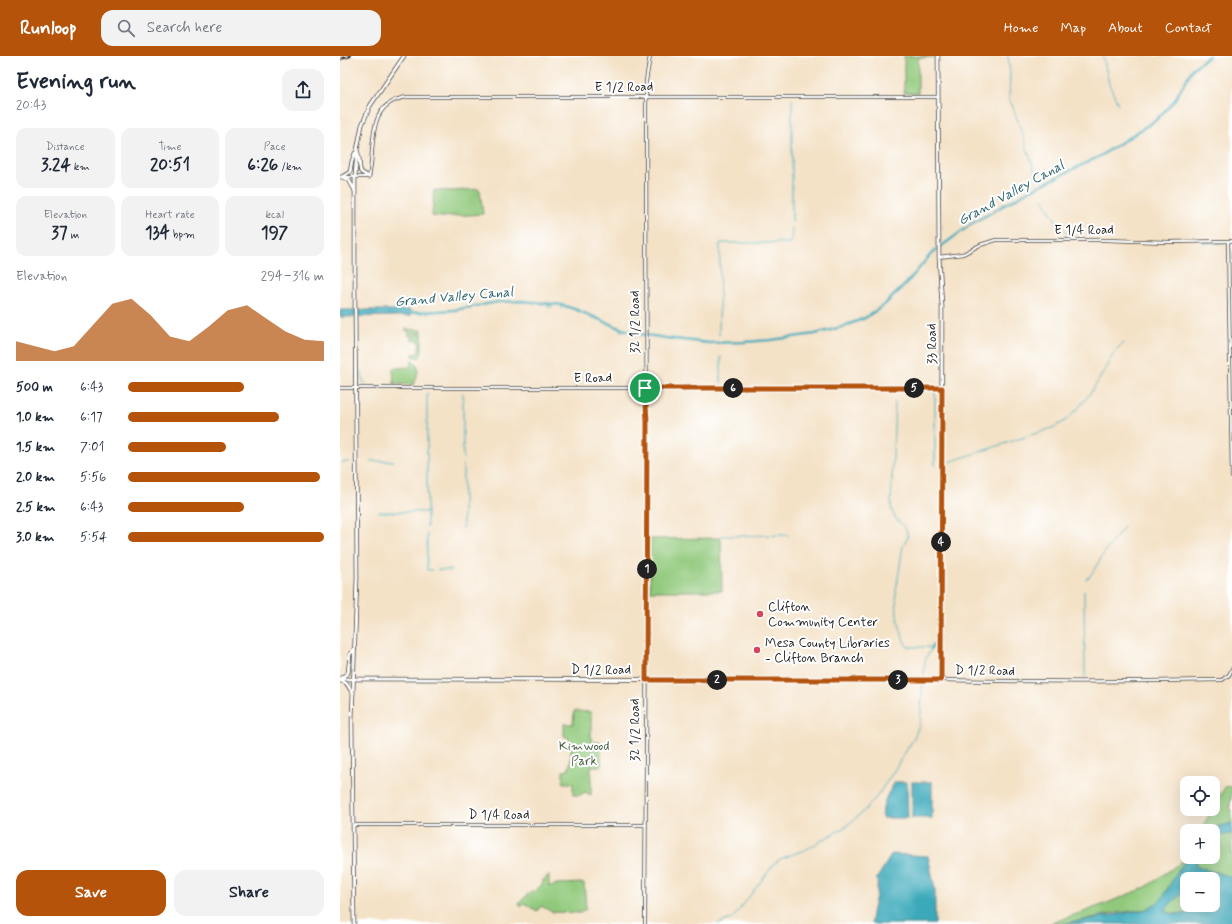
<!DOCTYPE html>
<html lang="en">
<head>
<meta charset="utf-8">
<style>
	body { margin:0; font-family:Mynerve,sans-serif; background:#f2f2f3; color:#1f2937; height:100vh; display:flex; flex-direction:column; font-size:15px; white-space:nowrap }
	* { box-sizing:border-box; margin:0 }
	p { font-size:13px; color:#747a83 }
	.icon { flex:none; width:22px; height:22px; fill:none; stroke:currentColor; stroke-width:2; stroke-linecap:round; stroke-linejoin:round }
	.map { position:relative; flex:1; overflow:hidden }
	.details { display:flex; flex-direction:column; background:#fff; width:340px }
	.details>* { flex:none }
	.fabs { position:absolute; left:840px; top:720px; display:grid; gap:8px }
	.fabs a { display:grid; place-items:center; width:40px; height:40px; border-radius:8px; background:#fff; box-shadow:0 4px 16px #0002; font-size:20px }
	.pin { position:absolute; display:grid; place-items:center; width:34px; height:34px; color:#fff; margin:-17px; border:2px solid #fff; border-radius:50%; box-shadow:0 1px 4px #0007 }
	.km { position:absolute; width:20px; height:20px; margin:-10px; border-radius:50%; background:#222; color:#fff; font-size:11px; line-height:20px; text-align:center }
	.round { display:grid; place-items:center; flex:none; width:42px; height:42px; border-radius:12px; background:#f2f2f3 }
	.overview { display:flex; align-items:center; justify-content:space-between; height:68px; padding:0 16px }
	h1 { font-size:22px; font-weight:700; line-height:30px }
	.figures { display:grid; grid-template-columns:repeat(3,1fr); gap:6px; height:68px; padding:4px 16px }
	.figures div { display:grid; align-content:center; border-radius:10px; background:#f2f2f3; text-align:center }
	.figures b { font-size:17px; font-weight:700 }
	.figures small { font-size:11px; font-weight:400 }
	.figures p { font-size:11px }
	.chart { height:112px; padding:8px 16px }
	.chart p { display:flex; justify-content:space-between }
	.chart svg { width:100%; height:72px; margin-top:4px; fill:#b45309; opacity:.7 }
	.button { display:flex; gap:8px; margin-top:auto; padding:8px 16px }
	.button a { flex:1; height:46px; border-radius:12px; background:#b45309; color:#fff; font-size:16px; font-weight:700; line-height:46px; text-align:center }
	.button a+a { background:#f2f2f3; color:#1f2937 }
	ul { padding:0 16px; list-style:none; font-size:13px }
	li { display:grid; grid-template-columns:64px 48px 1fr; align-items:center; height:30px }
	li i { height:10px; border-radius:5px; background:#b45309 }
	header { display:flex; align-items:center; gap:24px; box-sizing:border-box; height:56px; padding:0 20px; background:#b45309; color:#fff }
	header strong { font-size:19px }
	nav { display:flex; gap:22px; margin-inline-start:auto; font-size:14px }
	.search { width:280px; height:36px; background:#f2f2f3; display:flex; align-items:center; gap:10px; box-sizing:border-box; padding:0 14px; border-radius:12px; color:#747a83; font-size:15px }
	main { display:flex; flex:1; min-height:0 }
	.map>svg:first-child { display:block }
	.green { fill:#91c97c; stroke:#56724c }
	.water { fill:#3ba9ba; stroke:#2c626b; fill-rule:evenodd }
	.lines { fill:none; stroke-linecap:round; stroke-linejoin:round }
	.stream { stroke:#3ba9ba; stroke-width:1 }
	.canal { stroke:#3ba9ba; stroke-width:2.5 }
	.minor-casing { stroke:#3c3a36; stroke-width:4 }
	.major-casing { stroke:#3c3a36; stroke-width:4.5 }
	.minor { stroke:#fff; stroke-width:2.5 }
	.major { stroke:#fff; stroke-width:3 }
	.rail-casing { stroke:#1c1c1c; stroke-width:2.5 }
	.rail { stroke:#fff; stroke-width:1; stroke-dasharray:3; stroke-linecap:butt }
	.route-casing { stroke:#fff; stroke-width:8 }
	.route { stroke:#b45309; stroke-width:5 }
	.poi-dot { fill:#d1495b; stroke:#fff; stroke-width:1.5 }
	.labels { text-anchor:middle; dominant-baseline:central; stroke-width:4; stroke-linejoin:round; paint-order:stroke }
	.street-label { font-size:13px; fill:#1c1c1c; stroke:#fff }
	.poi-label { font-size:13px; fill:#1c1c1c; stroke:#fff; text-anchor:start }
	.park-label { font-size:13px; fill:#4b6142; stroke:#fff }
	.water-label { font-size:14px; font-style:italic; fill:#2c626b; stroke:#fff }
</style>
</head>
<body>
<header>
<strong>Runloop</strong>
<div class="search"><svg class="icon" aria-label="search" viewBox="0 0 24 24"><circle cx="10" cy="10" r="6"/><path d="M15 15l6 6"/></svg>Search here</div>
<nav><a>Home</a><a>Map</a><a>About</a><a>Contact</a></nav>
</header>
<main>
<section class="details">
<div class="overview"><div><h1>Evening run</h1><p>20:43</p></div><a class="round"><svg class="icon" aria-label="share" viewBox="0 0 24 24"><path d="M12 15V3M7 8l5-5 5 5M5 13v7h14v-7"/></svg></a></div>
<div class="figures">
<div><p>Distance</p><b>3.24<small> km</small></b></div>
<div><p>Time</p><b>20:51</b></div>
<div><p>Pace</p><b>6:26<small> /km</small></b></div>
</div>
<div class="figures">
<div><p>Elevation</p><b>37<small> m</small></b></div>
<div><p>Heart rate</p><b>134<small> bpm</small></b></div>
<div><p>kcal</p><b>197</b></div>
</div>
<div class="chart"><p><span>Elevation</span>294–316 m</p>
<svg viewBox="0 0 160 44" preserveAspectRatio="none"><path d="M0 44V32L10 35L20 38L30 35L40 22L50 9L60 6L70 16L80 29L90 32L100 23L110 13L120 10L130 18L140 26L150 31L160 32V44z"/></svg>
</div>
<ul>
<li><b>500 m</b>6:43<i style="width:59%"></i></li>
<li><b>1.0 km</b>6:17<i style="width:77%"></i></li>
<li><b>1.5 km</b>7:01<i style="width:50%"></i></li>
<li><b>2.0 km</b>5:56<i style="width:98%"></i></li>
<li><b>2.5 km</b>6:43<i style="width:59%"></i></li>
<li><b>3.0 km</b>5:54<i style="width:100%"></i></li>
</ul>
<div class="button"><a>Save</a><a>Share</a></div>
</section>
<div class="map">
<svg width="892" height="868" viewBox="0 0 892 868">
	<rect width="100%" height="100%" fill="#fff"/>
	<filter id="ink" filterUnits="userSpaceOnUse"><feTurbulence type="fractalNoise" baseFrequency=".025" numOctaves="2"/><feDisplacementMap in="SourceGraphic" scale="8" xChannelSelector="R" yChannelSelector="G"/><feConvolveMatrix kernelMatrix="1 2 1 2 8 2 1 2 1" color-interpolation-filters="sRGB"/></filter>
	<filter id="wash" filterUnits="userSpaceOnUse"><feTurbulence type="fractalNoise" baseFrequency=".012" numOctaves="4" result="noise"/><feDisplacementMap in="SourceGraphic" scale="16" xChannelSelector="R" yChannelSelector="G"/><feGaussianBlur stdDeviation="0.9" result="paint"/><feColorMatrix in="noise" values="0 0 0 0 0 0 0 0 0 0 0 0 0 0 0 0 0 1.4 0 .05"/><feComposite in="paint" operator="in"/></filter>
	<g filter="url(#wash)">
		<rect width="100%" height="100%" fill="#f4e2c7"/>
		<g class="green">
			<path d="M564,0H595V1L578,2V37H564Z"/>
			<path d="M139,133L140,134L143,158L102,161L92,160L94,134L113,135Z"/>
			<path d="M65,273L82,274V297L79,302L73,300V298L79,297V289H81L80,287H79L78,284L72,285V280L79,278V277H71V280H69L68,275L65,274Z"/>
			<path d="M72,304C81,309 78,320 74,327L73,329L54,328L53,312L70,311Z"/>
			<path d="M381,482L382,535H310V483Z"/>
			<path d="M234,655L251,656V686H261V710H251V739L245,736L240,739H233V727H223V715L228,714C231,709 232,689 229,684C228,681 226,681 224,680V668H233Z"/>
			<path d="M892,730V738L889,753L892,755V832L873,823H847V849H867L858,857L839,858L828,857L821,844L807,853L775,857L728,867L709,868L762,849L806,831L841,806L847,797V801H873V775H860L885,731Z"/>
			<path d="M209,819V830H213L216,828L244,827L246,853L240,857L212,856L201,850L197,855L184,847L181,851L180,850L179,847L192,834L194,836L204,826L202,825Z"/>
		</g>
		<g class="water">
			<path d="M0,254H70L71,260L0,261Z"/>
			<path d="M555,726H567L568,762H542C543,745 546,740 555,726Z"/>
			<rect x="572" y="726" width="20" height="36"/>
			<path d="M892,767V778L877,780L873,783V775H868L880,770Z"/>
			<path d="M552,798L588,800L595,833V868H531C531,852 539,838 537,822Z"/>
			<path d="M848,801H859L855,810L892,821V868H722L807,853L821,844L836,818ZM847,823H873V849H861C855,860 839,858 828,857L826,853L834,844L847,835Z"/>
		</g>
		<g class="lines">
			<g class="stream">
				<path d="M668,0L670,17L669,43L673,51L696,119"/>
				<path d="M763,0L769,28L778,48"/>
				<path d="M703,143L718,168L732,183"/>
				<path d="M452,166V44"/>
				<path d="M863,187H884"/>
				<path d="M208,251V248"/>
				<path d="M209,251V248"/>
				<path d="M211,252L212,249"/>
				<path d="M221,253L222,249"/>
				<path d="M87,256L88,259"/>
				<path d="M281,276L282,273"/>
				<path d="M379,279L380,187H451L452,172"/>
				<path d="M294,280L295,277"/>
				<path d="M22,315L23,326L26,327"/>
				<path d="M381,326V301"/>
				<path d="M87,337V471"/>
				<path d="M123,337V402"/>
				<path d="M595,337V411"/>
				<path d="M555,346L551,452L555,462L564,470L567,477L568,481L563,490L556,535L557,560L563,582L566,589L569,591H589L591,593L585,604L584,618"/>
				<path d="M691,379C701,376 711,373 720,368C733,361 753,335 760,322C767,311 773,294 784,287"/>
				<path d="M31,405H54"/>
				<path d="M0,406H10"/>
				<path d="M609,406L688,380"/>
				<path d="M123,408V472"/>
				<path d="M39,456H86"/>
				<path d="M87,478V514H92"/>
				<path d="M382,480L448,479"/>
				<path d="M98,514H111"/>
				<path d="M746,523L751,519L766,494L784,471"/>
				<path d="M744,534L745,621"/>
				<path d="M594,588L599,582"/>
				<path d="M378,868L393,862L435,807L440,803L467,793L505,771L523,756L537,740L552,718L574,682L580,667L583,626"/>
			</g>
			<g class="canal">
				<path d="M69,257L114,254L158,246L182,245L222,249L237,254L282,273L300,278L326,282L369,287L404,286L431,284L475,278L502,271L525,262L544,249L565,229L592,197L633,167L685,137L760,100L816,64L834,45L853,12L869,0"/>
				<path d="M591,593L594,588"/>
			</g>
		</g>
	</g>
	<g filter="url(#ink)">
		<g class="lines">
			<defs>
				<g id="minor">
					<path d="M0,121H29C36,92 24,47 67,41H598"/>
					<path d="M888,185L892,421"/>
					<path d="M599,201L623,198L640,189L656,184H766L828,186L892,185"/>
					<path d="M0,332H602"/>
					<path d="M601,624C695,626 788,626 882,624L889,619L892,613"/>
					<path d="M13,769H305"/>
					<path d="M305,868L307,537L306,41V25L310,0"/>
				</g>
				<g id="major">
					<path d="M17,95C21,102 18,109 21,116L29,121"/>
					<path d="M2,121L10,116L12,105L15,97"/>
					<path d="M2,121L9,124L15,135"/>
					<path d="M1,622L8,617L10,598L15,592"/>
					<path d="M0,623L601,624L602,250L599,201L598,0"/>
					<path d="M0,625C8,625 8,632 13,637"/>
					<path d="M14,868L12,665L17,522L15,251V121L17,94L22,69L30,50L64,0"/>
				</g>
			</defs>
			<use href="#minor" class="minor-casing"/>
			<use href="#major" class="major-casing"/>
			<use href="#minor" class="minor"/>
			<use href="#major" class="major"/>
			<defs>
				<path id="rail" d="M0,3L10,0"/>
			</defs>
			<use href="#rail" class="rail-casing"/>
			<use href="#rail" class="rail"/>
		</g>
	</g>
	<g class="lines" filter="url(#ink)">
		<defs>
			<path id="route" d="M305,332H602L601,624H306L307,366Z"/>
		</defs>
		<use href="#route" class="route-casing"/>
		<use href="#route" class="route"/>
	</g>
	<g class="poi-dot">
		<circle cx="420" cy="558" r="4"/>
		<circle cx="417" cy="594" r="4"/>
	</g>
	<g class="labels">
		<g class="street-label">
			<text x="284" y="31">E 1/2 Road</text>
			<text x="744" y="174">E 1/4 Road</text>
			<text transform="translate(295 266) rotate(-90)">32 1/2 Road</text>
			<text transform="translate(592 288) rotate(-90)">33 Road</text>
			<text x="253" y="322">E Road</text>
			<text x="261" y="614">D 1/2 Road</text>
			<text transform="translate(645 615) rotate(1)">D 1/2 Road</text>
			<text transform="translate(295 674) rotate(-90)">32 1/2 Road</text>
			<text x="159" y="759">D 1/4 Road</text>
		</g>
		<g class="poi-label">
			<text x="428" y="551">Clifton<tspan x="428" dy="15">Community Center</tspan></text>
			<text x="425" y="587">Mesa County Libraries<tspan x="425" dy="15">- Clifton Branch</tspan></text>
		</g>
		<g class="park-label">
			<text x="244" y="690">Kimwood<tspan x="244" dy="15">Park</tspan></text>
		</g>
		<g class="water-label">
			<text transform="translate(671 137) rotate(-29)">Grand Valley Canal</text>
			<text transform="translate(114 241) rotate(-5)">Grand Valley Canal</text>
		</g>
	</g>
</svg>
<div class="fabs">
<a><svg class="icon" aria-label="locate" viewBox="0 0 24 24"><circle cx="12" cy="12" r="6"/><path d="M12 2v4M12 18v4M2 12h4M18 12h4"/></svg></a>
<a>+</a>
<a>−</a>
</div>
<div class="pin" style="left:305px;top:332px;background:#1e9e55"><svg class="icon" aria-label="arrive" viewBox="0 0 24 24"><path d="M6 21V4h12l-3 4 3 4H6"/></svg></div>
<b class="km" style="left:307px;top:513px">1</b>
<b class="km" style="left:377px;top:624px">2</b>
<b class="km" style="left:558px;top:624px">3</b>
<b class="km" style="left:601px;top:486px">4</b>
<b class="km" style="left:574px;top:332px">5</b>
<b class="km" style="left:393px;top:332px">6</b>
</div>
</main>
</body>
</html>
